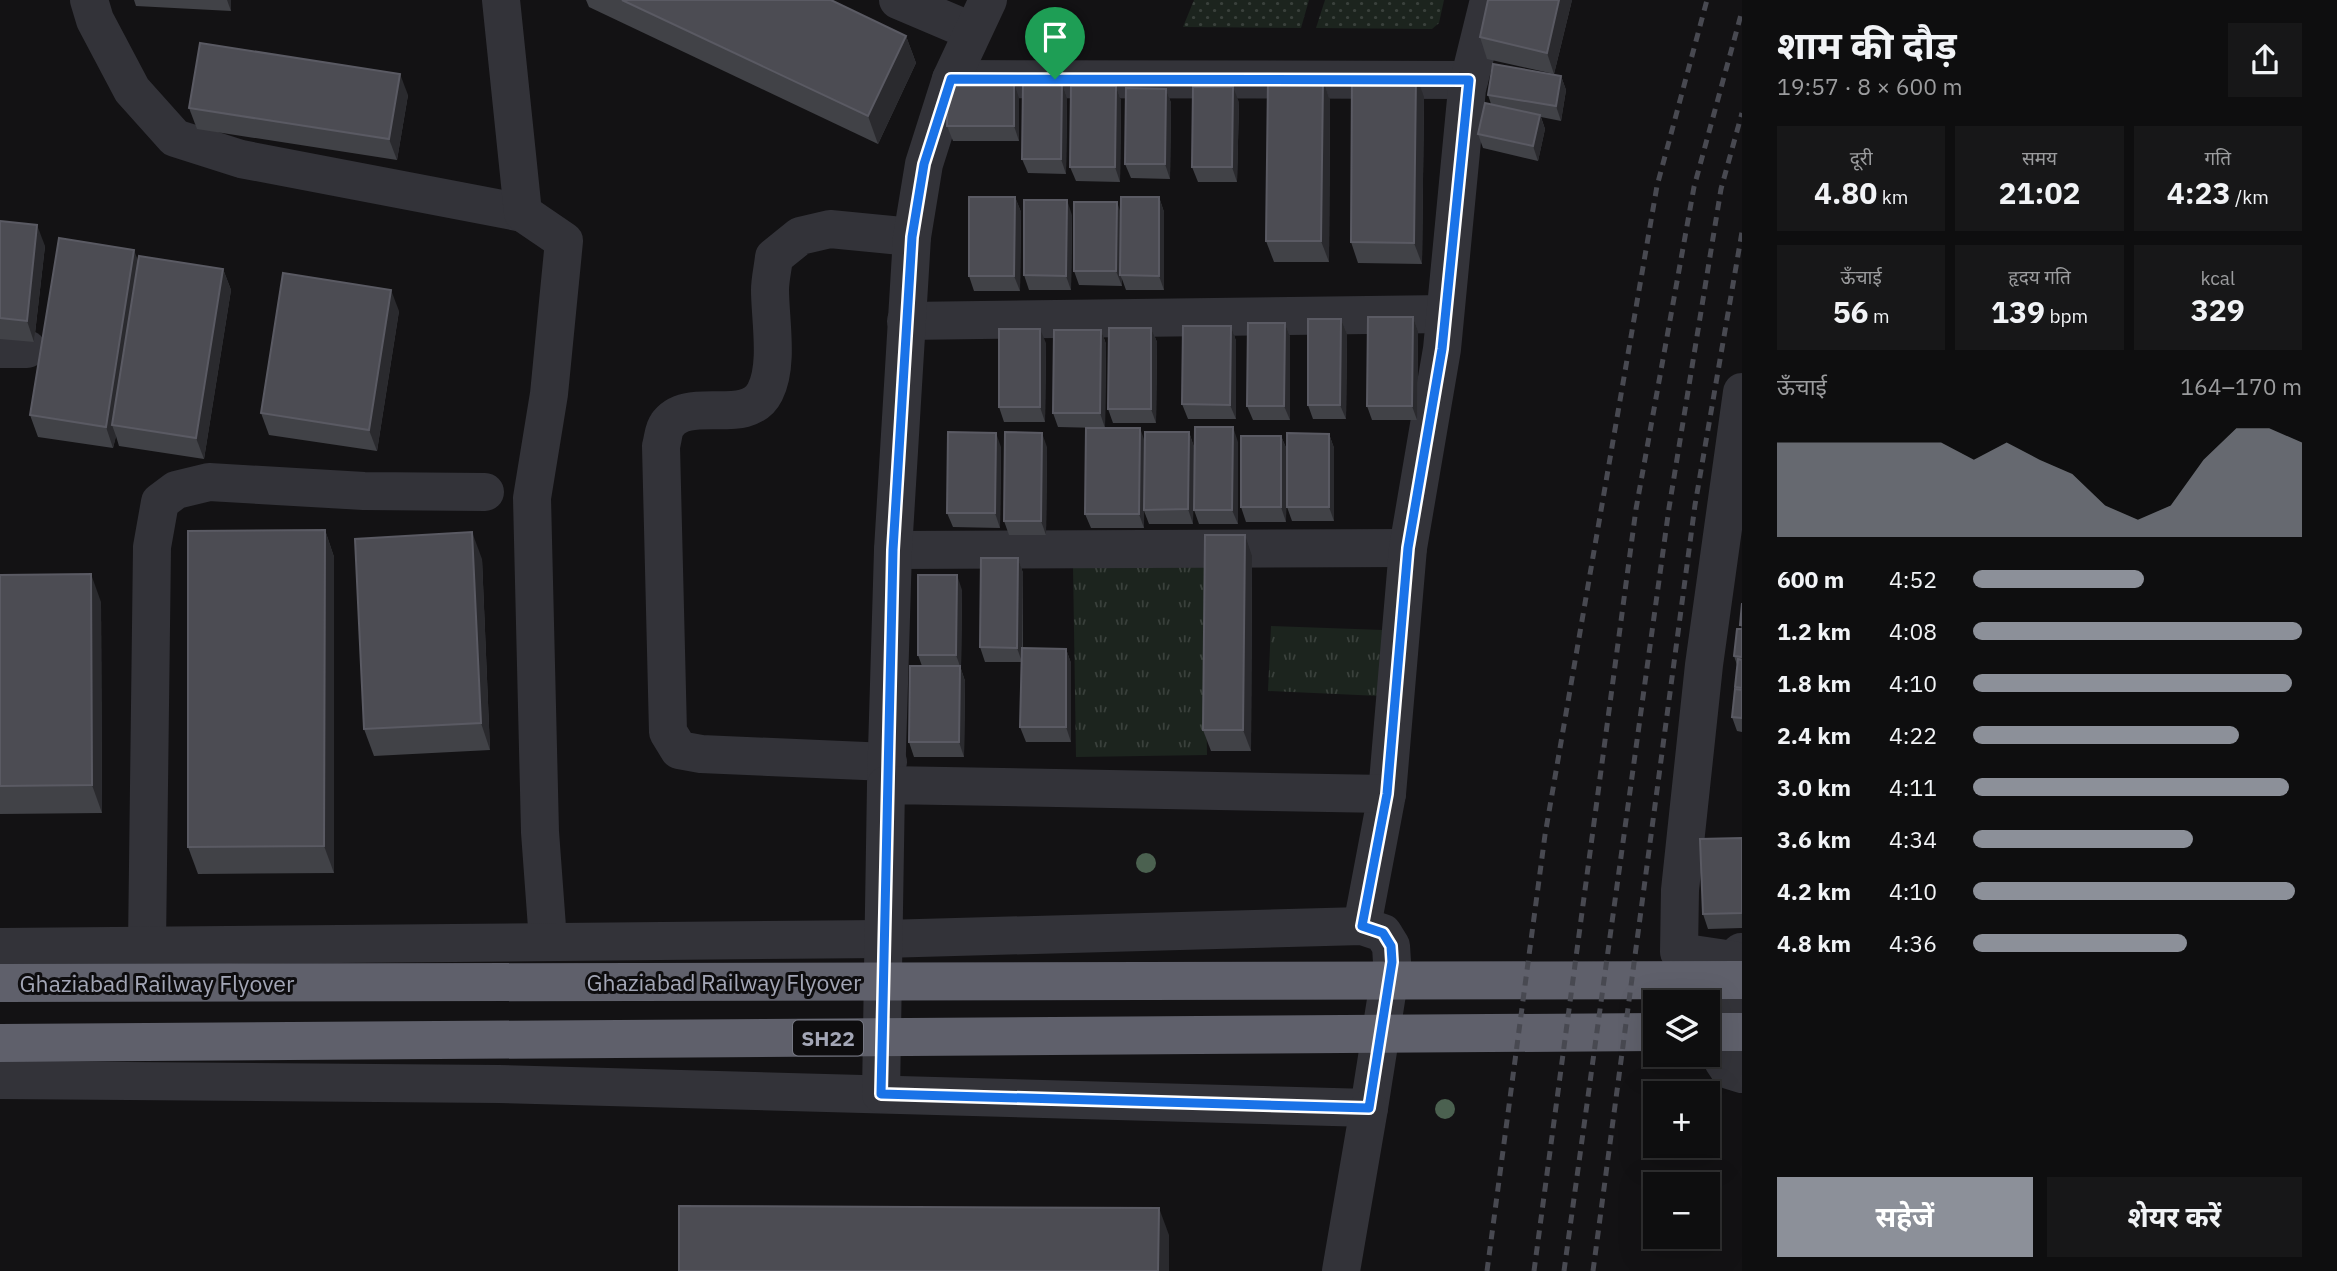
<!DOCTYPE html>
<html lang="hi">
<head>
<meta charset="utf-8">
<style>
	body { margin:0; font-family:"IBM Plex Sans","Noto Sans Devanagari",sans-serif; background:#171718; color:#f1f3f6; height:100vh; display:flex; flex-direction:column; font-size:26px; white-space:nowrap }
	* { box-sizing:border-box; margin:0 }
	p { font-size:23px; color:#9b9c9e }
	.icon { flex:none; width:38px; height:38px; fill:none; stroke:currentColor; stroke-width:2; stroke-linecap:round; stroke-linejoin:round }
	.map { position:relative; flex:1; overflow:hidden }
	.details { display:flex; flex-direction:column; background:#0e0e0f; width:595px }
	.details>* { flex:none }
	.buttons { position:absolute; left:1643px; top:990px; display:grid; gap:14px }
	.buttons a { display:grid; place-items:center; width:77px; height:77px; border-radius:0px; background:#0e0e0f; box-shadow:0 7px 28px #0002,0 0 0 2px #2e2e2f; font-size:35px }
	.pin { position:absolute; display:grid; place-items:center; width:60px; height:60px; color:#fff; margin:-72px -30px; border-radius:50% 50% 50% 0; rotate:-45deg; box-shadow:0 0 7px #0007 }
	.pin .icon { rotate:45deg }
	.round { display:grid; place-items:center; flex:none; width:74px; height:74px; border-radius:0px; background:#171718 }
	.headline { display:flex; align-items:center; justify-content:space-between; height:119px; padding:0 35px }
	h1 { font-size:38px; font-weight:700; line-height:52px }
	.figures { display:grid; grid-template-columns:repeat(3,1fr); gap:10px; height:119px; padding:7px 35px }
	.figures div { display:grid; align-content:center; border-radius:0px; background:#171718; text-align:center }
	.figures b { font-size:30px; font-weight:700 }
	.figures small { font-size:19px; font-weight:400 }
	.figures p { font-size:19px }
	.chart { height:196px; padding:14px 35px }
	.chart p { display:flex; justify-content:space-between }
	.chart svg { width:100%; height:126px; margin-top:7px; fill:#8c9099; opacity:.7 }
	.primary-button { display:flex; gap:14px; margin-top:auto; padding:14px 35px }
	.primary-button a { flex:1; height:80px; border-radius:0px; background:#8c9099; color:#fff; font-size:28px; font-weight:700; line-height:80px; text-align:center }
	.primary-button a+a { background:#171718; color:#f1f3f6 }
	ul { padding:0 35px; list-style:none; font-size:23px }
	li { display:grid; grid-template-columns:112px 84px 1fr; align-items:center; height:52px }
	li i { height:18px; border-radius:9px; background:#8c9099 }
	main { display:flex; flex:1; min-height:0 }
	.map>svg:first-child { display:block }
	.grass { fill:url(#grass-dots) }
	.park { fill:url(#park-tufts) }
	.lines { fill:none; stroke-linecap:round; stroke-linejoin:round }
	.minor { stroke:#333339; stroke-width:38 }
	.highway { stroke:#5f606b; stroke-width:38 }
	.rail { stroke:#484951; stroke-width:5; stroke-dasharray:9 7; stroke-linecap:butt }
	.tree { fill:#4b6150 }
	.wall { fill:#414247 }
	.shaded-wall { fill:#2a2a2e }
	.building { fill:#4c4c53; stroke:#5a5a63; stroke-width:2 }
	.route-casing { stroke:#fff; stroke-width:14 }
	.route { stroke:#1a73e8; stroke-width:9 }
	.labels { text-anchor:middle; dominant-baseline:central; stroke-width:6; stroke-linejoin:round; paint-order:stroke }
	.shield { fill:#0e0d0f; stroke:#767884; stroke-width:2 }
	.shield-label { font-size:21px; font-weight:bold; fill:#a3a6b6 }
	.street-label { font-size:23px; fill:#a3a6b6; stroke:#0e0d0f }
</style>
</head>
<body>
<main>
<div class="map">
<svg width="1742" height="1271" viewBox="0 0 1742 1271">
	<defs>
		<pattern id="grass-dots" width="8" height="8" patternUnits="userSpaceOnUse" patternTransform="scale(1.75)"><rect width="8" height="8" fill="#1c241e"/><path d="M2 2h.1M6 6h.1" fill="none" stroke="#3a413c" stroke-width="1.8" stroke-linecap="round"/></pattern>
		<pattern id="park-tufts" width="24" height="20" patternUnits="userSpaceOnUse" patternTransform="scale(1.75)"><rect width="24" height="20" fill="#1c241e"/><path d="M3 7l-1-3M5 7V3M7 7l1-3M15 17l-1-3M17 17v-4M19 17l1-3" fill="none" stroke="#3a413c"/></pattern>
	</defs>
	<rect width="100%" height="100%" fill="#131214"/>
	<g class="grass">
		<path d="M1194,0H1309L1301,28L1183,27Z"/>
		<path d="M1325,0H1444L1439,23L1432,29L1316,28Z"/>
	</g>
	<g class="park">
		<path d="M1204,564L1207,755L1076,757L1073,566Z"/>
		<path d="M1271,626L1383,630L1380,696L1268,691Z"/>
	</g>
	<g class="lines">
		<g class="minor">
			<path d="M89,0L95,20L132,90L175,138L241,159L523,213"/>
			<path d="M501,0L523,213L564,241L549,394L532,498L540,832L548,941"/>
			<path d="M898,0L971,31"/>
			<path d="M951,79L1469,80"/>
			<path d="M906,321L1445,314"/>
			<path d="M0,349H27"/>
			<path d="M893,550L1408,548"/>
			<path d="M888,762L701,754L679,750L668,732L661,446C663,440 663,430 667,425C688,394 747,428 765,392C779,365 770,319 770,290C770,279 773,268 774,257L800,236L830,229L912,237"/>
			<path d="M886,785L893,550L912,237L924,164L951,79L988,0"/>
			<path d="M1362,926L1387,794L1408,548L1442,349L1467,89L1489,0"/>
			<path d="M147,945L152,547L160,502L176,490L209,482L364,491L485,492"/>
			<path d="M0,947L883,939L1362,926L1383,933L1391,946L1392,962L1369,1108L499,1084L0,1080"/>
			<path d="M1741,952L1733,960L1723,1061L1729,1070L1742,1074"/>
			<path d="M1733,960L1679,952L1680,890L1704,665L1742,392"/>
			<path d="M881,1094L886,785L1387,794"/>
			<path d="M1341,1271L1369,1108"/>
		</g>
		<g class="highway">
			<path d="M0,983L1742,980"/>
			<path d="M1708,1032H1742"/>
			<path d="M0,1043L1656,1032"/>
		</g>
		<g class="rail">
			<path d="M1487,1271L1545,835L1657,186L1707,0"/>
			<path d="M1534,1271L1636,509L1694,187L1742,11"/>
			<path d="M1564,1271L1669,508L1721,189L1742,113"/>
			<path d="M1593,1271L1695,505L1742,232"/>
		</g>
	</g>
	<g class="tree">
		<circle cx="1146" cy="863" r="10"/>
		<circle cx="1445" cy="1109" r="10"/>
	</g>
	<g class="wall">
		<path d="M134,0H231V11L136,6Z"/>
		<path d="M586,0H831L906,36L916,63L878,144L589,7Z"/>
		<path d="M1488,0H1572L1554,74L1487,59L1480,37Z"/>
		<path d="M1561,76L1566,90L1561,121L1541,117L1545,129L1538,161L1483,148L1478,134L1491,104L1488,95Z"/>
		<path d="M1323,79L1330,101L1329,262H1274L1266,241Z"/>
		<path d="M1062,83L1067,98L1066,174L1028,173L1022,159Z"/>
		<path d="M1116,86L1121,101L1120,182L1076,181L1070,167Z"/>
		<path d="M1166,89L1171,103L1170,179L1131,178L1125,164Z"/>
		<path d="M408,95L397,160L197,129L189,108Z"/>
		<path d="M1424,97L1422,264L1358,263L1351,242Z"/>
		<path d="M1019,98V141H953L947,126Z"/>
		<path d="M1239,102L1237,182H1198L1192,167Z"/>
		<path d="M1015,197L1021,212L1020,291H974L969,276Z"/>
		<path d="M1159,197L1164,212V290H1126L1122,279V286L1079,285L1074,271L1121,212Z"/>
		<path d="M1072,215L1071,290H1029L1024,275Z"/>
		<path d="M0,221L45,246L34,342L0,339Z"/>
		<path d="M138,261L223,269L231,290L204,459L119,446L116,436L113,448L38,437L30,415Z"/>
		<path d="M399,311L377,451L269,435L261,413Z"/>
		<path d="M1413,317L1418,331L1417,420H1372L1367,406Z"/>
		<path d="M1341,319L1347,334L1346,419H1313L1308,405Z"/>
		<path d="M1285,323L1290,337V420H1253L1247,406Z"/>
		<path d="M1231,326L1236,341V419H1188L1182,404Z"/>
		<path d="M1151,328L1157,342L1156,423H1113L1108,409Z"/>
		<path d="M1101,330L1106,344L1105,428L1145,442L1189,432L1194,447L1193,524H1149L1144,511V528H1091L1085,514L1100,428L1058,427L1053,413Z"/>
		<path d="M1046,343L1045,422H1004L999,407Z"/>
		<path d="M1329,434L1334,448V521H1292L1287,507Z"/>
		<path d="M1281,436L1287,450L1286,522H1246L1241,507Z"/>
		<path d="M1238,442V524H1199L1194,510Z"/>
		<path d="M1001,447L1000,528L953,527L947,513Z"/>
		<path d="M1047,447L1046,535H1009L1004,521Z"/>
		<path d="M325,530L334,557V873L198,874L188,847Z"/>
		<path d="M1252,556L1251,751H1211L1203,730Z"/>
		<path d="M1018,558L1023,573V648L1066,649L1071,663V742H1026L1020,727L1021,662H985L980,647Z"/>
		<path d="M482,559L490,750L374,756L364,729Z"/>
		<path d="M0,575L101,602L102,813L0,814Z"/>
		<path d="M962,590L961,669L965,681L964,757H914L909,742L922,666L918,655Z"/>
		<path d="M1742,603V732L1737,731L1732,717L1736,689L1737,665L1734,656L1742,629L1740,625Z"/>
		<path d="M1742,838V928L1708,929L1703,914Z"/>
	</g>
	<g class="shaded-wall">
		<path d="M227,0H231V11Z"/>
		<path d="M1559,0H1572L1554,74L1547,53Z"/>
		<path d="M906,36L916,63L878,144L868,116Z"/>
		<path d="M400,74L408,95L397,160L389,139Z"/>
		<path d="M1416,75L1424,97L1422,264L1414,243Z"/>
		<path d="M1561,76L1566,90L1561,121L1556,106Z"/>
		<path d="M1323,79L1330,101L1329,262L1321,241Z"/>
		<path d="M1014,83L1019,98V141L1014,126Z"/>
		<path d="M1062,83L1067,98L1066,174L1061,159Z"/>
		<path d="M1116,86L1121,101L1120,182L1115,167Z"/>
		<path d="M1233,87L1239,102L1237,182L1232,167Z"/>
		<path d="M1166,89L1171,103L1170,179L1165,164Z"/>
		<path d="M1540,115L1545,129L1538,161L1533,146Z"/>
		<path d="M1015,197L1021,212L1020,291L1014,276Z"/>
		<path d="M1159,197L1164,212V290L1159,276Z"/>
		<path d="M1067,200L1072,215L1071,290L1066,276Z"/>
		<path d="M1117,202L1122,216L1120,275L1122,279V286L1116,271Z"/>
		<path d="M37,225L45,246L34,342L27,321Z"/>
		<path d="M134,250L142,271L112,425L116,436L113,448L106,427Z"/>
		<path d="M223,269L231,290L204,459L196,438Z"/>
		<path d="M391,290L399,311L377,451L369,430Z"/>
		<path d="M1413,317L1418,331L1417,420L1412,406Z"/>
		<path d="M1341,319L1347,334L1346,419L1340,405Z"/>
		<path d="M1285,323L1290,337V420L1284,406Z"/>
		<path d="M1231,326L1236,341V419L1230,405Z"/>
		<path d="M1151,328L1157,342L1156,423L1151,409Z"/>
		<path d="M1040,329L1046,343L1045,422L1040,407Z"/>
		<path d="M1101,330L1106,344L1105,428L1100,413Z"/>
		<path d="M1233,427L1238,442V524L1232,510Z"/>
		<path d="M1140,428L1145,442L1144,528L1139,514Z"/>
		<path d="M1189,432L1194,447L1193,524L1188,509Z"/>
		<path d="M996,433L1001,447L1000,528L995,513Z"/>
		<path d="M1042,433L1047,447L1046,535L1041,521Z"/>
		<path d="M1329,434L1334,448V521L1329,507Z"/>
		<path d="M1281,436L1287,450L1286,522L1281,507Z"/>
		<path d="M325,530L334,557V873L324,846Z"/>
		<path d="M472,532L482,559L490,750L481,723Z"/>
		<path d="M1245,535L1252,556L1251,751L1243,730Z"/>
		<path d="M1018,558L1023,573L1022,662L1017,648Z"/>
		<path d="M91,574L101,602L102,813L92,785Z"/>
		<path d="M957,575L962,590L961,669L956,655Z"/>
		<path d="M1066,649L1071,663V742L1066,727Z"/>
		<path d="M960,666L965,681L964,757L959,742Z"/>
		<path d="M1159,1208L1169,1235V1271H1158Z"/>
	</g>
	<g class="building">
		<path d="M622,0H831L906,36L868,116Z"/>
		<path d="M1488,0H1559L1547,53L1480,37Z"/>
		<path d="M200,43L400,74L389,139L189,108Z"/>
		<path d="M1493,64L1561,76L1556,106L1488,95Z"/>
		<path d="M1352,75H1416L1414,243L1351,242Z"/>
		<path d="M1268,79H1323L1321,241H1266Z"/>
		<path d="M948,83H1014V126H947Z"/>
		<path d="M1023,83H1062L1061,159H1022Z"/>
		<path d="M1071,86H1116L1115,167H1070Z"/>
		<path d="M1193,87H1233L1232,167H1192Z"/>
		<path d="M1126,88L1166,89L1165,164H1125Z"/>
		<path d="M1485,103L1540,115L1533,146L1478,134Z"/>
		<path d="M969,197H1015L1014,276H969Z"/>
		<path d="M1121,197H1159V276L1120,275Z"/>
		<path d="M1024,200H1067L1066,276L1024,275Z"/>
		<path d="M1074,202H1117L1116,271H1074Z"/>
		<path d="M0,221L37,225L27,321L0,318Z"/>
		<path d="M59,238L134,250L106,427L30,415Z"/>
		<path d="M139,256L223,269L196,438L112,425Z"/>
		<path d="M283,273L391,290L369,430L261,413Z"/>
		<path d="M1368,317H1413L1412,406H1367Z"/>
		<path d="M1308,319H1341L1340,405H1308Z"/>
		<path d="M1248,323H1285L1284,406H1247Z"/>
		<path d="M1183,326H1231L1230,405L1182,404Z"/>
		<path d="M1109,328H1151V409H1108Z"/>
		<rect x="999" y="329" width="41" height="78"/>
		<path d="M1054,330H1101L1100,413H1053Z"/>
		<path d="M1195,427H1233L1232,510H1194Z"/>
		<path d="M1086,428H1140L1139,514H1085Z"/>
		<path d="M948,432L996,433L995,513H947Z"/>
		<path d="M1005,432L1042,433L1041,521H1004Z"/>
		<path d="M1145,432H1189L1188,509L1144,510Z"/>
		<path d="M1287,433L1329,434V507H1287Z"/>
		<rect x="1241" y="436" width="40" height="71"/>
		<path d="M325,530L324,846L188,847V531Z"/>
		<path d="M472,532L481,723L364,729L355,539Z"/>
		<path d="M1205,535H1245L1243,730H1203Z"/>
		<path d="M981,558H1018L1017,648L980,647Z"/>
		<path d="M91,574L92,785L0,786V575Z"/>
		<path d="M918,575H957L956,655H918Z"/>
		<path d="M1742,603V625H1740Z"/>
		<path d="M1737,629H1742V657L1734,656Z"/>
		<path d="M1022,648L1066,649V727H1020Z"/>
		<path d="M1738,659L1742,660V688L1735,687Z"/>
		<path d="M910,666H960L959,742H909Z"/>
		<path d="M1735,689L1742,690V718L1732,717Z"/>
		<path d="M1742,838V913L1703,914L1700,839Z"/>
		<path d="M679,1206L1159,1208L1158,1271H679Z"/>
	</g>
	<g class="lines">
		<defs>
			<path id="route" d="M951,79L1469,80L1442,349L1408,548L1387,794L1362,926L1383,933L1391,946L1392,962L1369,1108L881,1094L893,550L912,237L924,164Z"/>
		</defs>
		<use href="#route" class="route-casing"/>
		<use href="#route" class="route"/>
	</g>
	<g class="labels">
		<rect class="shield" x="793" y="1020.5" width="70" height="35" rx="5"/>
		<g class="shield-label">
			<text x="828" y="1038">SH22</text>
		</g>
		<g class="street-label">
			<text x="724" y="982">Ghaziabad Railway Flyover</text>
			<text x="157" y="983">Ghaziabad Railway Flyover</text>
		</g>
	</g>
</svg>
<div class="buttons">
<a><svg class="icon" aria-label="layers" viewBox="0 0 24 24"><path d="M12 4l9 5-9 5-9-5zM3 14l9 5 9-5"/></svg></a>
<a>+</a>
<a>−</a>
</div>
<div class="pin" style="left:1055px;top:79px;background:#1e9e55"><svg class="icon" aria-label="arrive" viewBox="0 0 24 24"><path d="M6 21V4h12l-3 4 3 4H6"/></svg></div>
</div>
<section class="details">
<div class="headline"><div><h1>शाम की दौड़</h1><p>19:57 · 8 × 600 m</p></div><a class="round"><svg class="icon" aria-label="share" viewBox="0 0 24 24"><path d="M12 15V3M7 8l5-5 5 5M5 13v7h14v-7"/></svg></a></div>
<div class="figures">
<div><p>दूरी</p><b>4.80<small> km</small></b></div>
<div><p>समय</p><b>21:02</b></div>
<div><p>गति</p><b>4:23<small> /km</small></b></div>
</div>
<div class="figures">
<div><p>ऊँचाई</p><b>56<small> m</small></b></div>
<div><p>हृदय गति</p><b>139<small> bpm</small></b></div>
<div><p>kcal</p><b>329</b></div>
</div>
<div class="chart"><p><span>ऊँचाई</span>164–170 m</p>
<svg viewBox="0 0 160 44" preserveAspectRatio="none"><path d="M0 44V11L10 11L20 11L30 11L40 11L50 11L60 17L70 11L80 17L90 22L100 33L110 38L120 33L130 17L140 6L150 6L160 11V44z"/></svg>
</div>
<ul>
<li><b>600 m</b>4:52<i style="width:52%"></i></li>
<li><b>1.2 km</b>4:08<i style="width:100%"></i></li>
<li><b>1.8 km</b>4:10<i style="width:97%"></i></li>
<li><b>2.4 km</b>4:22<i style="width:81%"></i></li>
<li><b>3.0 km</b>4:11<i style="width:96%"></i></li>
<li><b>3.6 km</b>4:34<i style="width:67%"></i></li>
<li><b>4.2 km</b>4:10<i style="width:98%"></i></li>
<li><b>4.8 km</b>4:36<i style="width:65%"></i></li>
</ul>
<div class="primary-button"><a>सहेजें</a><a>शेयर करें</a></div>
</section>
</main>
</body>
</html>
